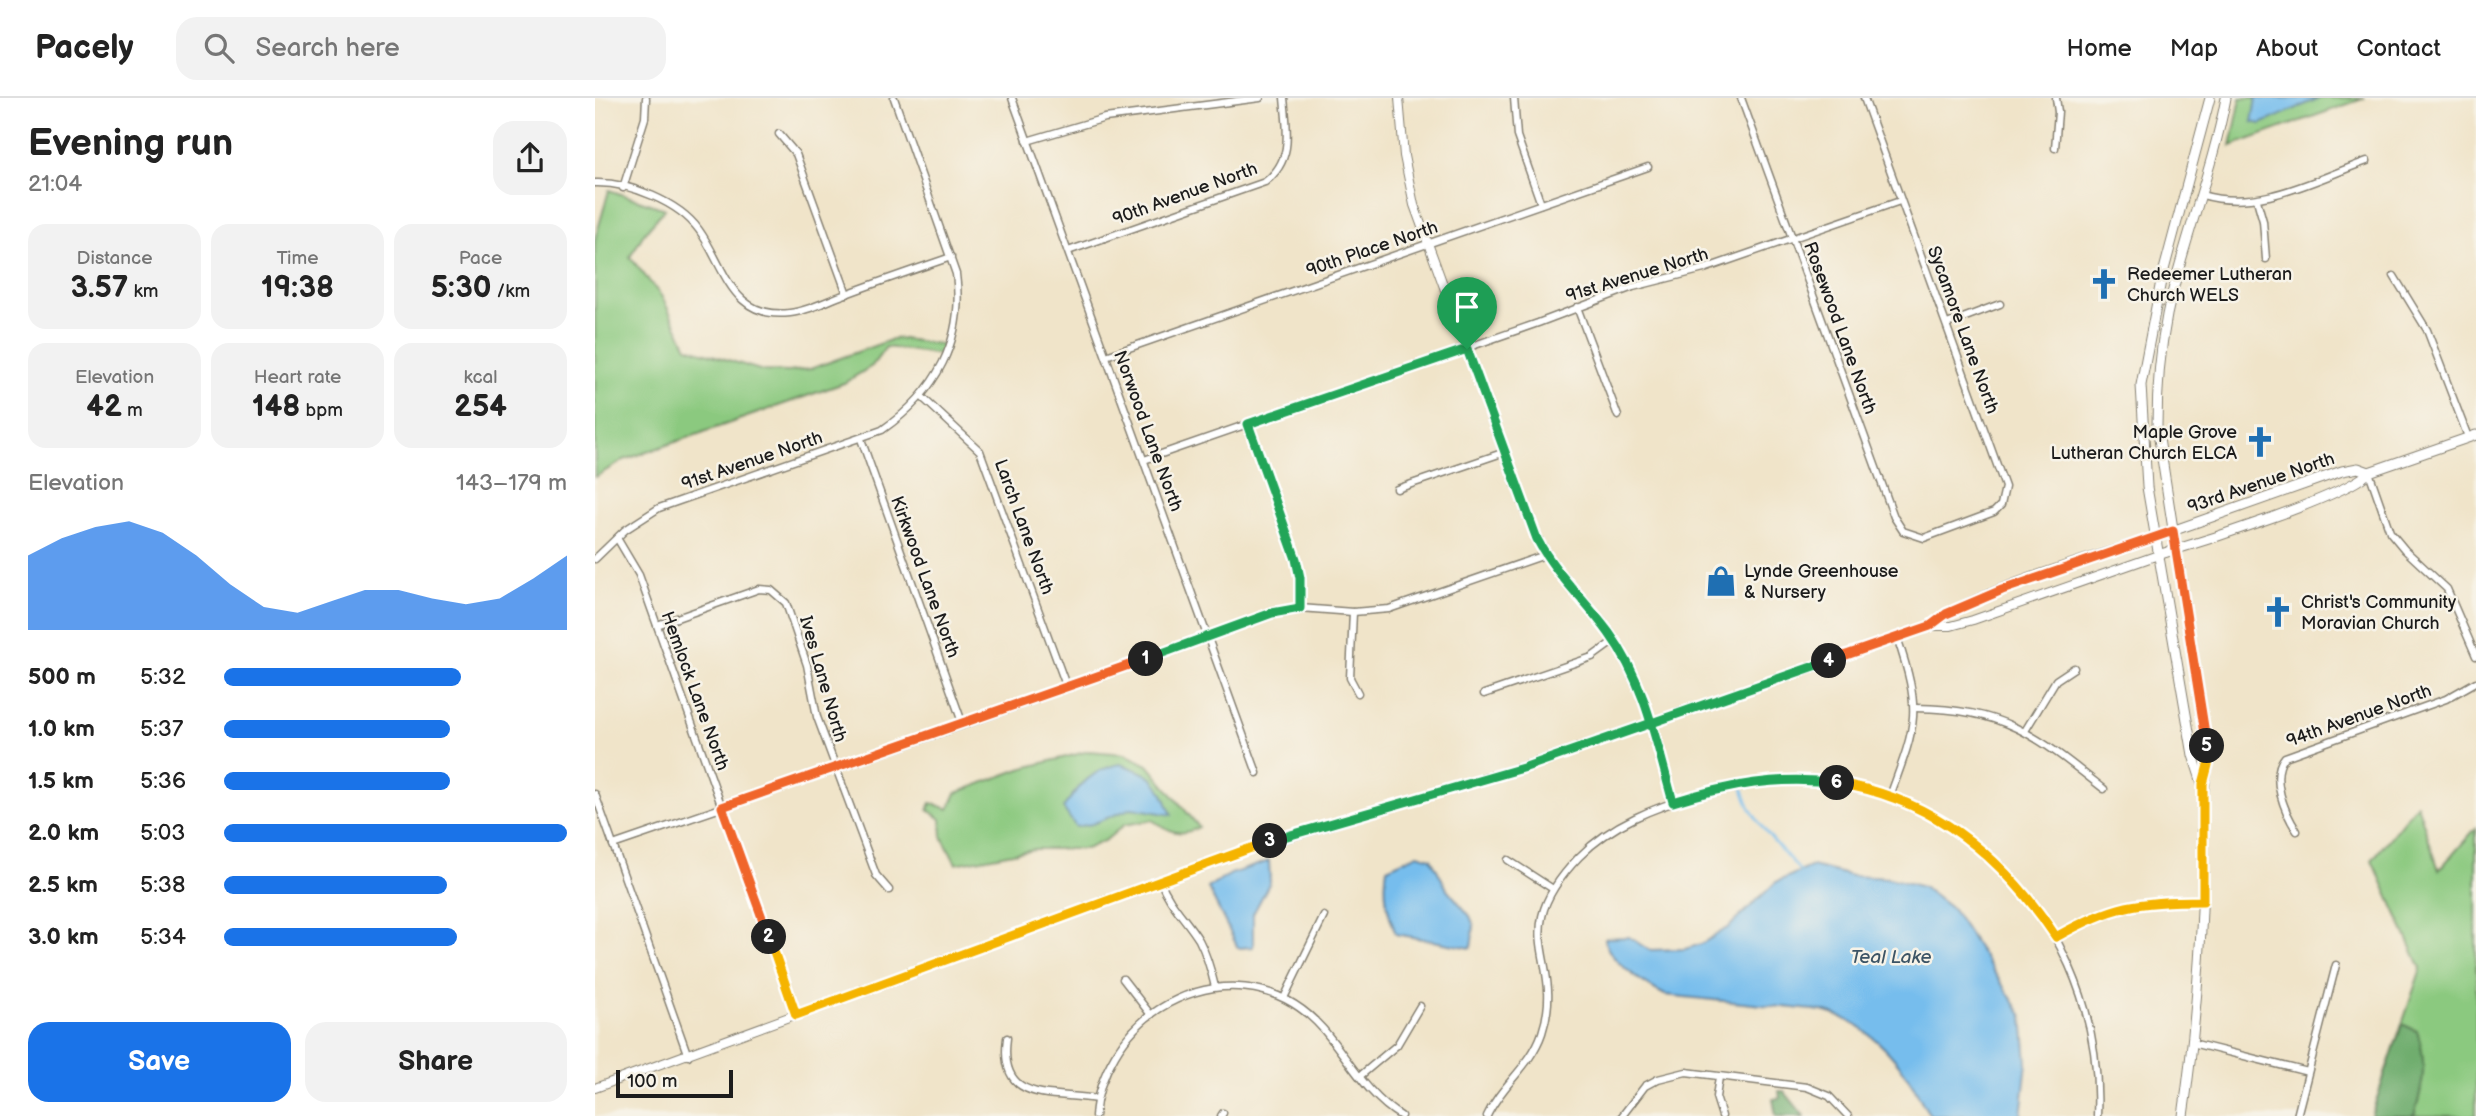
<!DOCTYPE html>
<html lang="en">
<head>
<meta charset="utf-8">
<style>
	body { margin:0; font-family:"Balsamiq Sans",sans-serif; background:#f2f2f2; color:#222; height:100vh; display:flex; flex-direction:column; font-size:26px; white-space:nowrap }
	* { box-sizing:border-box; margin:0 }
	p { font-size:23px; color:#767676 }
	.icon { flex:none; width:38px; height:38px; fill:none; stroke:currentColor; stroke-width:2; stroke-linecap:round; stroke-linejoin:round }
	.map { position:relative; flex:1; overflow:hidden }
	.side { display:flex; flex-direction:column; background:#fff; width:595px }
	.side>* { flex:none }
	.scale { position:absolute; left:21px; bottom:18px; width:117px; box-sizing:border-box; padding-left:7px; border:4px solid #1c1c1c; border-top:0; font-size:19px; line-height:24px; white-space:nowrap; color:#1c1c1c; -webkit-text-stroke:5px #f7f3e8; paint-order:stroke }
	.pin { position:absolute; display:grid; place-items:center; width:60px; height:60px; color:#fff; margin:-72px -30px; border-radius:50% 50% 50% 0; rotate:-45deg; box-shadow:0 0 7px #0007 }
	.pin .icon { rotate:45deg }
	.km { position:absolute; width:35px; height:35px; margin:-18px; border-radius:50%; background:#222; color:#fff; font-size:19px; line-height:35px; text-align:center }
	.round { display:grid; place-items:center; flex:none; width:74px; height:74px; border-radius:21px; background:#f2f2f2 }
	.head { display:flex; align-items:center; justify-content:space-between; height:119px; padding:0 28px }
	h1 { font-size:38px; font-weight:700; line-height:52px }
	.stats { display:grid; grid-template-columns:repeat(3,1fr); gap:10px; height:119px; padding:7px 28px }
	.stats div { display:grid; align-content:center; border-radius:18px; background:#f2f2f2; text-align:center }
	.stats b { font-size:30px; font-weight:700 }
	.stats small { font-size:19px; font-weight:400 }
	.stats p { font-size:19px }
	.chart { height:196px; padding:14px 28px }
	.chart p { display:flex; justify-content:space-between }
	.chart svg { width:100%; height:126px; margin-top:7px; fill:#1a73e8; opacity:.7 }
	.primary-button { display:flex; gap:14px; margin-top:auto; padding:14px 28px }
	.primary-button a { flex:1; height:80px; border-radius:21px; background:#1a73e8; color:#fff; font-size:28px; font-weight:700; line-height:80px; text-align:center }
	.primary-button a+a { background:#f2f2f2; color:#222 }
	ul { padding:0 28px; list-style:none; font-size:23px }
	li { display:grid; grid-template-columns:112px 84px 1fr; align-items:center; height:52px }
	li i { height:18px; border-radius:9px; background:#1a73e8 }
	header { display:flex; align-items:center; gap:42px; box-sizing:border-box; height:98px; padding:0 35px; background:#fff; border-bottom:2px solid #e0e0e0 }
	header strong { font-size:33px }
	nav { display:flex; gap:38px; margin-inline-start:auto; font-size:24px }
	.search { width:490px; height:63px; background:#f2f2f2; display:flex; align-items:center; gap:18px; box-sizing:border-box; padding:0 24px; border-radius:21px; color:#767676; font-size:26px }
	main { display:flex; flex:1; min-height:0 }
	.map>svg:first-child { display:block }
	.green { fill:#8bc97f; stroke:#54724e; stroke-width:2 }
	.forest { fill:#70ad6e; stroke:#466445; stroke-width:2 }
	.water { fill:#76bded; stroke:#496c84; stroke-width:2 }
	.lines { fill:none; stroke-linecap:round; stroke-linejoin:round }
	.stream { stroke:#76bded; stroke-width:2.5 }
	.minor-casing { stroke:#868072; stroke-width:9 }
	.tertiary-casing { stroke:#868072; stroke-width:10 }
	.secondary-casing { stroke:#868072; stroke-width:11 }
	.minor { stroke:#fff; stroke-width:6 }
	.tertiary { stroke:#fff; stroke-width:8 }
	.secondary { stroke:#fff; stroke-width:9 }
	.split-1-casing { stroke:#fff; stroke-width:14 }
	.split-2-casing { stroke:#fff; stroke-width:14 }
	.split-3-casing { stroke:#fff; stroke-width:14 }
	.split-4-casing { stroke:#fff; stroke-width:14 }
	.split-5-casing { stroke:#fff; stroke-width:14 }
	.split-6-casing { stroke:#fff; stroke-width:14 }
	.split-7-casing { stroke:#fff; stroke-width:14 }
	.split-1 { stroke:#22a559; stroke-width:9 }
	.split-2 { stroke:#f0652b; stroke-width:9 }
	.split-3 { stroke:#f5b400; stroke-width:9 }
	.split-4 { stroke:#22a559; stroke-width:9 }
	.split-5 { stroke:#f0652b; stroke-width:9 }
	.split-6 { stroke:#f5b400; stroke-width:9 }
	.split-7 { stroke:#22a559; stroke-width:9 }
	.labels { text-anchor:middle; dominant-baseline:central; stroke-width:5; stroke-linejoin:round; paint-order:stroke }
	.street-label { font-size:18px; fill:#1c1c1c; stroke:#f7f3e8 }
	.poi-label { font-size:18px; fill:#1c1c1c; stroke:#f7f3e8; text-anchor:start }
	.water-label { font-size:19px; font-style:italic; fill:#3c5465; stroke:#f7f3e8 }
</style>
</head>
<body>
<header>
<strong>Pacely</strong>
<div class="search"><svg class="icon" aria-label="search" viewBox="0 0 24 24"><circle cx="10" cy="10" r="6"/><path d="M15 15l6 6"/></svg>Search here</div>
<nav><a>Home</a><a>Map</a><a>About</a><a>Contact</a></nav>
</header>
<main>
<section class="side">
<div class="head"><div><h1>Evening run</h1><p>21:04</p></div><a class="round"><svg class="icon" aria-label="share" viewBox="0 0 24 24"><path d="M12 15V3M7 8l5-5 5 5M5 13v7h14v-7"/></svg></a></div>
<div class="stats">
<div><p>Distance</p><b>3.57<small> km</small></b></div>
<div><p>Time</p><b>19:38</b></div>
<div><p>Pace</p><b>5:30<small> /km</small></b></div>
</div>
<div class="stats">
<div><p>Elevation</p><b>42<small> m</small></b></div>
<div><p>Heart rate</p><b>148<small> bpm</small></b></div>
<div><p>kcal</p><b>254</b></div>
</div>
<div class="chart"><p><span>Elevation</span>143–179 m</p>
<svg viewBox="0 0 160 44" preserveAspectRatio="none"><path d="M0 44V18L10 12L20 8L30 6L40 10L50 18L60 28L70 36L80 38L90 34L100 30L110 30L120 33L130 35L140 33L150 26L160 18V44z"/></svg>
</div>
<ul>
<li><b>500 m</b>5:32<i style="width:69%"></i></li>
<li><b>1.0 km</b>5:37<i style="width:66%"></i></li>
<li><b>1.5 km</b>5:36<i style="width:66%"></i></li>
<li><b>2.0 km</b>5:03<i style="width:100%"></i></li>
<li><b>2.5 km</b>5:38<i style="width:65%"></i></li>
<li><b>3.0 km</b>5:34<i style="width:68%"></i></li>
</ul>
<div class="primary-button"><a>Save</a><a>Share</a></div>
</section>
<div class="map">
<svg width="1881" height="1018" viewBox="0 0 1881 1018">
	<rect width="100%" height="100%" fill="#f7f3e8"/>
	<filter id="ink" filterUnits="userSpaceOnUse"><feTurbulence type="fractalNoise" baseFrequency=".0143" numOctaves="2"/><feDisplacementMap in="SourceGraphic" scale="14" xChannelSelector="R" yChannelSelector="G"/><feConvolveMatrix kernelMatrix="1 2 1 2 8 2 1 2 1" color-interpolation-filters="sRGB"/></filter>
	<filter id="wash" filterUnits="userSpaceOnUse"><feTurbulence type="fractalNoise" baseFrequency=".00686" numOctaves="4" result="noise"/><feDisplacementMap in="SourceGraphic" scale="28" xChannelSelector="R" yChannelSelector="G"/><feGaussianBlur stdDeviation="1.57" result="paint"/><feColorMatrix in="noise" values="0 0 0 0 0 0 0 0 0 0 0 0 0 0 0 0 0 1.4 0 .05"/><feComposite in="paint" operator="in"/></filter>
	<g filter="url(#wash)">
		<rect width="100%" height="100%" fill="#f0e4c9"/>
		<g class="green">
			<path d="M1646,0H1770L1636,48Z"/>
			<path d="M14,92L70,111L50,134L35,159L67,199L92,249L168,273L193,274L215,271L301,240L351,247L347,257L291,249L277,268L249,285L29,362L0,379V142Z"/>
			<path d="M494,653L530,656L553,667L604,729C585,740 574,733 557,722L529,727L511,742L491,751H439L361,766L347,739L346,721L333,712L336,705L354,711L361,695L425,671Z"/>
			<path d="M1822,706L1844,772L1881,730V1018H1776L1826,870L1777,762Z"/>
		</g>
		<g class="forest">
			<path d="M1807,926L1822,933C1832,963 1829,985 1820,1015L1818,1018H1776Z"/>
			<path d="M1184,993H1189L1209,1018H1181L1178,1001L1185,1000Z"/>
		</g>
		<g class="water">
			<path d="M1661,0H1725L1666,26L1657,24Z"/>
			<path d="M525,666C563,678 562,682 577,717L537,710L497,726L481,729L468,710C484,688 497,671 525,666Z"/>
			<path d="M823,756L836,760L852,791L875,818L879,828L876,850L801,836C792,813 788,794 792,770Z"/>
			<path d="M674,763L675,784L658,816V849L643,850L613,790L636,776Z"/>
			<path d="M1217,768L1257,778L1294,780L1328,789L1358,812L1428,918L1432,964L1426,1018H1336C1328,1009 1325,999 1319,989C1299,955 1267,922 1227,913L1070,897C1052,888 1009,860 1010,840L1034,839L1054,852L1090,851L1106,846L1134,829L1181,784Z"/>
		</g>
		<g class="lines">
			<path class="stream" d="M1148,691C1157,725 1183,746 1205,773"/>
		</g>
	</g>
	<g filter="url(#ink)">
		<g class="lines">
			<defs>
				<g id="minor">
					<path d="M417,0L662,675"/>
					<path d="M919,0L922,38L946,106"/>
					<path d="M1146,0L1299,419L1308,433L1329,440L1399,414L1406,407L1410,389L1269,0"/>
					<path d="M184,36L201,56L252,196"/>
					<path d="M432,43L510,20L665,0"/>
					<path d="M1460,50L1463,14L1461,0"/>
					<path d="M0,85C34,84 84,104 104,132C130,168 136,222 195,215C214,213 233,202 251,196C286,183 321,171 356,159"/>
					<path d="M28,90L50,20L51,0"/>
					<path d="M1607,97C1664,114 1719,82 1772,63"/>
					<path d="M1662,102L1668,123L1671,161"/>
					<path d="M473,153L670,84C699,62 692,32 689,0"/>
					<path d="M1799,178L1832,232L1873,339"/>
					<path d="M982,209L1023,318"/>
					<path d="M1352,226L1405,206"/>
					<path d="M511,258L1053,69"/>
					<path d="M327,299L385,353L472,590"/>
					<path d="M653,326L701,461L705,480V510"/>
					<path d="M266,341L368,627"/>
					<path d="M549,362L943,225L1038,189L1109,171L1305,103"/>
					<path d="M1774,374L1795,434L1810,452L1852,491L1881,558"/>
					<path d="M802,391L910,354"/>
					<path d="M22,440L44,477L201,917"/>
					<path d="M0,461L30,432L64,410L287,332C341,295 370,242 361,176L299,0"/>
					<path d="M758,514L755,580L763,595"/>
					<path d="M62,527L164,491L176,492L191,505L212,567L222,619L281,777L294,792"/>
					<path d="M889,596L997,559L1019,543"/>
					<path d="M1320,610C1410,611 1441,637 1509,691"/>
					<path d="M1430,633L1461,582L1479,570"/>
					<path d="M0,696L93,958"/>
					<path d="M1295,698C1322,625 1327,614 1302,539"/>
					<path d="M1702,733C1690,715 1674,678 1690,659L1851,601L1881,584"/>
					<path d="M18,747L368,627L685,513L705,510L758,514L794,511L950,457"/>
					<path d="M913,762L958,791"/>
					<path d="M565,782C574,806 591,821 604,842C612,857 616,872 620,889"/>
					<path d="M1461,839C1517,808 1544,803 1608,803"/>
					<path d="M528,881L556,917"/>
					<path d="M689,900L729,818"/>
					<path d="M412,940C403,1007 457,993 502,1001"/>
					<path d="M1597,945L1713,974"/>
					<path d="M765,978L802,947L825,908"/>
					<path d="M1124,979L1121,999L1127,1018"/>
					<path d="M500,1018C503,977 529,933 564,911C619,877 684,881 728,931C753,960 773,999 806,1018"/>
					<path d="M626,1018L628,1015"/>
					<path d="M892,1018C906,987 936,968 947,935C972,860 908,838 984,759C1017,725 1061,709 1105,696C1317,632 1512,801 1502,1018"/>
					<path d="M1027,1018L1050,988L1063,981L1091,974L1212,989L1234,998L1253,1018"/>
					<path d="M1702,1018L1741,867"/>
				</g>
				<g id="tertiary">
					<path d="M804,0L809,58L819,107L934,422C957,478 990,497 1020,544C1050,593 1063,649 1078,704"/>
					<path d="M1335,528H1356L1378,522L1566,456"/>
					<path d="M0,990L647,753L928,669L1335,528C1390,487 1496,461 1563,438"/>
				</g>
				<g id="secondary">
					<path d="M1563,438L1747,373L1763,370L1774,374"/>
					<path d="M1566,456C1603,445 1753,398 1774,374L1881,337"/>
					<path d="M1607,685L1598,657L1552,389L1546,287L1566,183L1615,0"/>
					<path d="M1588,1018C1599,943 1605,866 1608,790C1610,747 1603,704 1614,663L1562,328C1562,291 1565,253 1572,217C1588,143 1617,74 1631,0"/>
				</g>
			</defs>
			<use href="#minor" class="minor-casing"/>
			<use href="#tertiary" class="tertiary-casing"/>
			<use href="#secondary" class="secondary-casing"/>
			<use href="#minor" class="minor"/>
			<use href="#tertiary" class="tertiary"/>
			<use href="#secondary" class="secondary"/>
		</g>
	</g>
	<g class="lines" filter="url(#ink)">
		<defs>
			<path id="split-1" d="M551,561L677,515L705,510V480L701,461L653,326L872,251"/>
			<path id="split-2" d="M174,839L127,709L551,561"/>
			<path id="split-3" d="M174,839L201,917L675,743"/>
			<path id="split-4" d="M675,743L928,670L1234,563"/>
			<path id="split-5" d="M1234,563L1335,528L1351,516L1407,492L1578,433L1612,648"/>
			<path id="split-6" d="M1242,685C1338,700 1409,760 1461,839C1518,807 1543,803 1608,803V686L1614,663L1612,648"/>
			<path id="split-7" d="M872,251L942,441C961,477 990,502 1014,535C1050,584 1062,647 1078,704C1132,687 1185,677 1242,685"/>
		</defs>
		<use href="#split-1" class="split-1-casing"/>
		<use href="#split-2" class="split-2-casing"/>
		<use href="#split-3" class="split-3-casing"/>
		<use href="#split-4" class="split-4-casing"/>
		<use href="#split-5" class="split-5-casing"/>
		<use href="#split-6" class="split-6-casing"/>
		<use href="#split-7" class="split-7-casing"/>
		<use href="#split-1" class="split-1"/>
		<use href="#split-2" class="split-2"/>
		<use href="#split-3" class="split-3"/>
		<use href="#split-4" class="split-4"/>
		<use href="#split-5" class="split-5"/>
		<use href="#split-6" class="split-6"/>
		<use href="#split-7" class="split-7"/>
	</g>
	<defs>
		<symbol id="church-bare" viewBox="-9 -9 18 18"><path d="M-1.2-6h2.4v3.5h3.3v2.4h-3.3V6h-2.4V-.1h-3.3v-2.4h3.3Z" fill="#1f6fb2" stroke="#f7f3e8" stroke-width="2.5" paint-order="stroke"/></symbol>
		<symbol id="shop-bare" viewBox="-9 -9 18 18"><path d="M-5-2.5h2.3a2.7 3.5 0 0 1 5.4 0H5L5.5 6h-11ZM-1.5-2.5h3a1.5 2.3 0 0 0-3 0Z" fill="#1f6fb2" stroke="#f7f3e8" stroke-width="2.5" paint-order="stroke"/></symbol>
	</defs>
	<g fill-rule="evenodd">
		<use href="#church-bare" x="1487" y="164" width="44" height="44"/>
		<use href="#church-bare" x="1643" y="322" width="44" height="44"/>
		<use href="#shop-bare" x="1104" y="461" width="44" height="44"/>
		<use href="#church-bare" x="1661" y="492" width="44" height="44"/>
	</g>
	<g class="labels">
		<g class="street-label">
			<text transform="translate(590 96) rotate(-20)">90th Avenue North</text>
			<text transform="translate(777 151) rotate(-19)">90th Place North</text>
			<text transform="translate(1042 177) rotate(-17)">91st Avenue North</text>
			<text transform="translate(1245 230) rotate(70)">Rosewood Lane North</text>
			<text transform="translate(1368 232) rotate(70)">Sycamore Lane North</text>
			<text transform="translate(553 333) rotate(70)">Norwood Lane North</text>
			<text transform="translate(157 363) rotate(-19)">91st Avenue North</text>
			<text transform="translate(1666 385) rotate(-19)">93rd Avenue North</text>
			<text transform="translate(429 429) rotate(70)">Larch Lane North</text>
			<text transform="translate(330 479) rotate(70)">Kirkwood Lane North</text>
			<text transform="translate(228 581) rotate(74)">Ives Lane North</text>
			<text transform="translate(100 593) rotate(70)">Hemlock Lane North</text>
			<text transform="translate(1764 618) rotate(-20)">94th Avenue North</text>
		</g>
		<g class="poi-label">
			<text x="1532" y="176">Redeemer Lutheran<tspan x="1532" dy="21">Church WELS</tspan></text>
			<text x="1642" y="334" text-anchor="end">Maple Grove<tspan x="1642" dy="21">Lutheran Church ELCA</tspan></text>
			<text x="1149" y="473">Lynde Greenhouse<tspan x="1149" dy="21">&amp; Nursery</tspan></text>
			<text x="1706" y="504">Christ's Community<tspan x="1706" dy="21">Moravian Church</tspan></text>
		</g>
		<g class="water-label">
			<text x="1296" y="859">Teal Lake</text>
		</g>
	</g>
</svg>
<div class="scale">100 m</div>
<div class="pin" style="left:872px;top:251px;background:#1e9e55"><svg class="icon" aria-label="arrive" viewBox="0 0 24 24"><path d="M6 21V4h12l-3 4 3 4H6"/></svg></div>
<b class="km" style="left:551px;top:561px">1</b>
<b class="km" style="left:174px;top:839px">2</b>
<b class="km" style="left:675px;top:743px">3</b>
<b class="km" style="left:1234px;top:563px">4</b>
<b class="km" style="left:1612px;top:648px">5</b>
<b class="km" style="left:1242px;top:685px">6</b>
</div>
</main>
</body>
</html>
